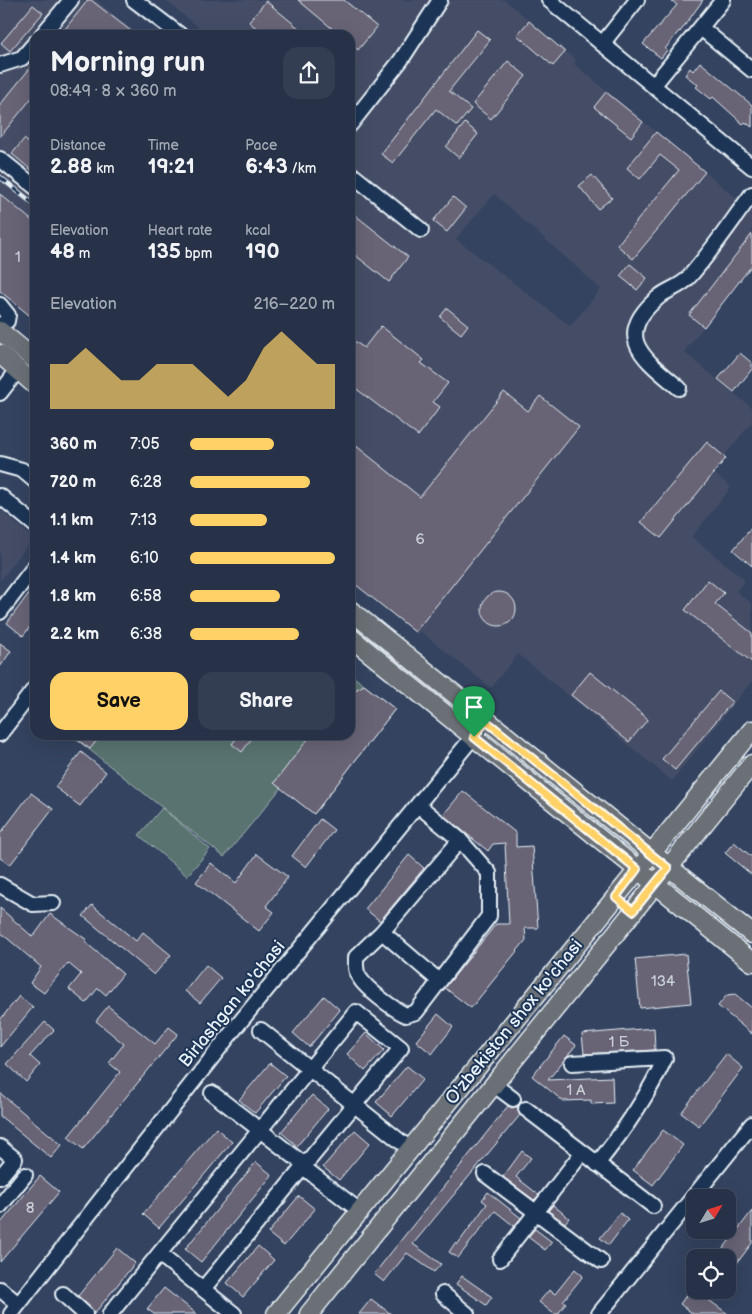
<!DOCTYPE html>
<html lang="en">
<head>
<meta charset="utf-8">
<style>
	body { margin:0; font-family:"Balsamiq Sans",sans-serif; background:#333e52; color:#f1f3f6; height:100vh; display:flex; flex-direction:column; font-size:19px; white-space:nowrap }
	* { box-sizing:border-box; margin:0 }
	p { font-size:16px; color:#a4aab4 }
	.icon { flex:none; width:28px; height:28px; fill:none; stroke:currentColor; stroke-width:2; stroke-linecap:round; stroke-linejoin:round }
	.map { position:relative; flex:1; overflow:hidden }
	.side { position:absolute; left:30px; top:30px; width:325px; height:710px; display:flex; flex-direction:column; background:#273248; border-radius:15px; box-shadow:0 5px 20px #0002,0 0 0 1px #434d60 }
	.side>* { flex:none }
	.needle { width:32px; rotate:52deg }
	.fabs { position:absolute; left:686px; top:1189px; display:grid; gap:10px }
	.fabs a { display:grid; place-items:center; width:50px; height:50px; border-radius:10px; background:#273248; box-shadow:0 5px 20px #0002,0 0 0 1px #434d60; font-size:25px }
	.pin { position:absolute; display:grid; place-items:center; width:42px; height:42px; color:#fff; margin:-51px -21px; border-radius:50% 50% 50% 0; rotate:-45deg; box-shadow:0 0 5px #0007 }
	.pin .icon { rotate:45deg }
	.round { display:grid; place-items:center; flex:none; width:52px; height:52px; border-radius:15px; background:#333e52 }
	.summary { display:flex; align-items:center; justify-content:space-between; height:85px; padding:0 20px }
	h1 { font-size:28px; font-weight:600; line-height:38px }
	.stats { display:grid; grid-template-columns:repeat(3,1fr); gap:8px; height:85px; padding:5px 20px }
	.stats div { display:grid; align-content:center }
	.stats b { font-size:21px; font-weight:600 }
	.stats small { font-size:14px; font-weight:400 }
	.stats p { font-size:14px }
	.chart { height:140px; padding:10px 20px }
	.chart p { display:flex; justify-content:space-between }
	.chart svg { width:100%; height:90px; margin-top:5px; fill:#ffd166; opacity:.7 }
	.button { display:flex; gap:10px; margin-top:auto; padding:10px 20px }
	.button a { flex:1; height:58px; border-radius:15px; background:#ffd166; color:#111; font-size:20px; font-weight:600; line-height:58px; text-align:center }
	.button a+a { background:#333e52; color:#f1f3f6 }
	ul { padding:0 20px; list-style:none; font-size:16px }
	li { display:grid; grid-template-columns:80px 60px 1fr; align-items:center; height:38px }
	li i { height:12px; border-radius:6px; background:#ffd166 }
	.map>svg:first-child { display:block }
	.built { fill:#444d66; fill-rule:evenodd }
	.park { fill:#59736f; stroke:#a0b2b4 }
	.building { fill:#686375; stroke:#e8f1f8 }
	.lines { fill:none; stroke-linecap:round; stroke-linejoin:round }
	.minor-casing { stroke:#e8f1f8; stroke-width:18 }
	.major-casing { stroke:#e8f1f8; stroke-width:21 }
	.minor { stroke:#1d3557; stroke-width:14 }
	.major { stroke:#6a7074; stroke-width:18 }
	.rail-casing { stroke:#e8f1f8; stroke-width:5 }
	.rail { stroke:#1d3557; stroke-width:3; stroke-dasharray:9; stroke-linecap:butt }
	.route-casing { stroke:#fff; stroke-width:10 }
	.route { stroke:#ffd166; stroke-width:6 }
	.labels { text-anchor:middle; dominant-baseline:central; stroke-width:4; stroke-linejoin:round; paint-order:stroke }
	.number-label { font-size:15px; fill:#c8ced7 }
	.street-label { font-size:18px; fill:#e8f1f8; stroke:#1d3557 }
</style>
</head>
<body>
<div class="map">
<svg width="752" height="1314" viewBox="0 0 752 1314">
	<rect width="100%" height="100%" fill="#344360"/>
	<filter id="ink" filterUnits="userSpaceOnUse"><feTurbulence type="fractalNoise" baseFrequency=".02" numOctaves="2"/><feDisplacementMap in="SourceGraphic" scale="10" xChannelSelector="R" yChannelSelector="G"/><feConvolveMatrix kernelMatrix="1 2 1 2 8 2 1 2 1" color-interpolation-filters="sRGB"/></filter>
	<g filter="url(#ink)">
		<g class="built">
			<path d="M0,0H96L139,35H35V320L0,291Z"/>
			<path d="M165,0H505L576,60L574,64L752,211V265L684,352L752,408V422L724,456L726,458L714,473L731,487L692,537L745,580L736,591L752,604V681L672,781L518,654L491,688L420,631L417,635L350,580V35H208ZM494,194L601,289L570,326L456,239Z"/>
			<path d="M0,510L33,538L0,581Z"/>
		</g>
		<g class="park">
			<path d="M350,674L395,709L314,814L281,788L224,857L71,735H350Z"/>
			<path d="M162,808L210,849L187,876L139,835Z"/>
		</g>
		<g class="building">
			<path d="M88,0H91L136,35H73L65,29Z"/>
			<path d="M298,0H344L377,27L358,50L350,43V35H340Z"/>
			<path d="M671,0H703L680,32L679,31L665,49L667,50L661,58L643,44L677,5Z"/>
			<path d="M266,1L307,35H265L249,22Z"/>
			<path d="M33,5L43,13L10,51L1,43Z"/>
			<path d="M529,21L565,52L553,66L517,35Z"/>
			<path d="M477,30L490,40L449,91L471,109L457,126L436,109L393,163L381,154Z"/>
			<path d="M508,61L526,76L491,119L473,104Z"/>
			<path d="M35,62V94L0,137V105Z"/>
			<path d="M700,62L752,105V127L745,122L743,124L713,97L711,99L696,87L698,85L685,75L690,68L693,71Z"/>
			<path d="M606,92L643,122L631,137L594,107Z"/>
			<path d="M465,123L478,134L459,158L446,147Z"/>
			<path d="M656,132L705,172L633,259L617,245L679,170L660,155L640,179L627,168Z"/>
			<path d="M24,139L35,148V173L12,154Z"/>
			<path d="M592,175L612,198L598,209L579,186Z"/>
			<path d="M0,194L35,223V320L0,291Z"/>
			<path d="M453,197L466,208L447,232L433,221Z"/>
			<path d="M350,211L408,257L389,282L350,251Z"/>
			<path d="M752,234V265L704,327L689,315Z"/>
			<path d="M630,264L647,278L637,290L620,276Z"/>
			<path d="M447,308L468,325L461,334L440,317Z"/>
			<path d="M381,326L424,360L421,363L448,383L433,402L440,407L418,436L350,384V338L364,348Z"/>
			<path d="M740,353L752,363V369L734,392L718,379Z"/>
			<path d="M504,392L528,411L540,396L579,427L415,632L350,580V441L420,497Z"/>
			<path d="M707,442L726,458L661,538L641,522Z"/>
			<path d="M752,527V566L733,550Z"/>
			<path d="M708,580L724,593L715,604L752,633V662L685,610Z"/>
			<path d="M35,585V620L23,636L7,623Z"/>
			<circle cx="499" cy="609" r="17"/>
			<path d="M0,643L11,651L0,667Z"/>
			<path d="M590,672L648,719L629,742L571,695Z"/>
			<path d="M364,685L395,709L314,814L274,783L311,735H350V693Z"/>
			<path d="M719,691L732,702L675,770L662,759Z"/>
			<path d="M71,735H101L90,749Z"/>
			<path d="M239,735H254L242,752L232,744Z"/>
			<path d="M81,752L106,772L80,806L55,787Z"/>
			<path d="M463,791L516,833V847L532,846L538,928H525L526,940L471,1008L445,988L496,924H509L505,843L493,844L488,851L443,815Z"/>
			<path d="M31,793L53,809L10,865L0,858V834Z"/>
			<path d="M320,819L334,830L306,867L292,856Z"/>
			<path d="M734,842L752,857V875L725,853Z"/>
			<path d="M257,854L288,877L266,906L274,912L259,931L196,882L211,863L236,883Z"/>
			<path d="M409,855L424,868L380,921L365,909Z"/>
			<path d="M92,905L136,941L143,932L171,955L154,975L83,916Z"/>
			<path d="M0,908L33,937L50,914L87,940L85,942L123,974L106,995L98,988L86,1003L69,989L81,974L68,963L44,993L30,983L41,967L0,932Z"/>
			<path d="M686,954L691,1003L640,1008L635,959Z"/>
			<path d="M206,965L221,978L200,1003L185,991Z"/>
			<path d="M735,994L752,1008V1034L718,1006L727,995Z"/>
			<path d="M19,996L33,1007L0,1047V1020Z"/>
			<path d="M324,996L340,1010L309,1047L293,1033Z"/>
			<path d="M108,1006L155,1044L169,1027L178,1034L83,1149L68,1137L120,1072L109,1063L124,1044L96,1021Z"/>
			<path d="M438,1014L453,1027L432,1054L416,1041Z"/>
			<path d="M45,1022L54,1030L30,1056L40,1065L26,1082L7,1064Z"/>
			<path d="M654,1028L655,1050L584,1054L582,1034Z"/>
			<path d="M366,1033L384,1050L365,1071L347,1054Z"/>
			<path d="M564,1036L576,1045L548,1080L612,1077L613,1103L591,1104V1100L563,1101L532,1076Z"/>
			<path d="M726,1054L743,1068L699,1126L681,1113Z"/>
			<path d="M270,1063L286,1076L255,1113L239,1100Z"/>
			<path d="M407,1066L423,1079L392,1116L376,1102Z"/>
			<path d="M0,1093L62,1145L51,1158L0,1116Z"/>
			<path d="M312,1095L328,1109L297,1146L281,1132Z"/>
			<path d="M508,1106L512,1108L518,1106L520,1115L413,1244L441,1264L434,1272L407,1253L384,1282L374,1274Z"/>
			<path d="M216,1128L232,1142L159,1228L143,1214Z"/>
			<path d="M355,1130L370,1143L339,1180L323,1167Z"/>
			<path d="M663,1130L683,1145L653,1185L633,1170Z"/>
			<path d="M522,1151L531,1158L516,1177L539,1195L534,1200L503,1177Z"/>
			<path d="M256,1162L272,1175L201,1262L185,1249Z"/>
			<path d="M40,1176L59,1192L0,1262V1224Z"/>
			<path d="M488,1192L521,1218L514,1226L495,1211L458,1258L449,1252L455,1243L457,1245L487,1204L482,1200Z"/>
			<path d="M299,1196L315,1209L284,1246L268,1233Z"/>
			<path d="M553,1205L569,1218L565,1223L548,1211Z"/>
			<path d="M752,1211V1243L734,1267L728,1262V1258H716Z"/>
			<path d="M620,1213L628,1220L609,1245L600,1238Z"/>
			<path d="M535,1229L552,1242L545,1250L528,1237Z"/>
			<path d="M258,1246L274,1260L243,1297L227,1283Z"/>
			<path d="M117,1248L135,1263L94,1314L91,1308L78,1296Z"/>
			<path d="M575,1269L583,1276L563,1301L566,1303L558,1314H554L539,1302L549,1290L555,1294Z"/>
			<path d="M462,1276L492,1297L486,1305L456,1284Z"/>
			<path d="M693,1286L695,1290L728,1314H693L680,1304Z"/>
			<path d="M164,1288L197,1314H154L147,1309Z"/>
			<path d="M371,1299L391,1314H359Z"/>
		</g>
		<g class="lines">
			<defs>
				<g id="minor">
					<path d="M134,0L180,35"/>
					<path d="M549,0L752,167"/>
					<path d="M701,28L752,70"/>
					<path d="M42,35L71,0"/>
					<path d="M602,44L637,0"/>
					<path d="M0,65L22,58L35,43"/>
					<path d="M653,86L723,0"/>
					<path d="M350,125L401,60L440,0"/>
					<path d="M0,159L35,187"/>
					<path d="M350,173L421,230"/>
					<path d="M0,305L8,315L7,321L0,325"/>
					<path d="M679,388C643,358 611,336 660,296C669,289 682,286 689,277C712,251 731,222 752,194"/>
					<path d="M0,393L18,370"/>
					<path d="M0,464L22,470L35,481"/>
					<path d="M0,496L35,525"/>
					<path d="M0,612L35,566"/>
					<path d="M0,734L35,688"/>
					<path d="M418,805L460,840L489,873V916L416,1012L406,1015C393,1009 366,989 359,977C355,971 356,964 356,957L382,932L460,840"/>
					<path d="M0,885L33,904L53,903"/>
					<path d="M382,932L438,980"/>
					<path d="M261,1030L411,1150"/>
					<path d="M572,1063L665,1058C648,1096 623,1132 597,1164"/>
					<path d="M493,1084L513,1099"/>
					<path d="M212,1093L305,1165"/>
					<path d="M526,1109L653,1206"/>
					<path d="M0,1147L15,1159L0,1177"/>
					<path d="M303,1167L361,1212"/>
					<path d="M485,1174L601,1261"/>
					<path d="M0,1206L25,1175"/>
					<path d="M159,1254L234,1314"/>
					<path d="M500,1259L582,1153"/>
					<path d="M0,1289L18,1304"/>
					<path d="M63,1294L85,1314"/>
					<path d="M443,1294L467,1314"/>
					<path d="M11,1314L236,1027L486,721"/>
					<path d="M110,1314L356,1012L401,1048L203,1289"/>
					<path d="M599,1314L752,1124"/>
				</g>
				<g id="major">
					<path d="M0,331L35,360"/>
					<path d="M0,354L35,385"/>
					<path d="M350,610L752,934"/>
					<path d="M350,637L752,962"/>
					<path d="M276,1314L752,730"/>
					<path d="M309,1314L752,764"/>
				</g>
			</defs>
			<use href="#minor" class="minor-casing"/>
			<use href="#major" class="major-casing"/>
			<use href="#minor" class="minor"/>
			<use href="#major" class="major"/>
			<defs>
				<path id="rail" d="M0,177L35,205"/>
			</defs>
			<use href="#rail" class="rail-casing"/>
			<use href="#rail" class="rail"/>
		</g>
	</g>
	<g class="lines" filter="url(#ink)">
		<defs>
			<path id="route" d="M486,721L668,868L633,911L616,897L637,869L474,737Z"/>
		</defs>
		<use href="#route" class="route-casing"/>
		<use href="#route" class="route"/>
	</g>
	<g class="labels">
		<g class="number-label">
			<text x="18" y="257">1</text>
			<text x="420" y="539">6</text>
			<text x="663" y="981">134</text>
			<text x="619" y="1042">1 Б</text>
			<text x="576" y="1090">1 А</text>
			<text x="30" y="1208">8</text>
		</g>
		<g class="street-label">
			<text transform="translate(232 1004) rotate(-51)">Birlashgan ko'chasi</text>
			<text transform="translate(514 1022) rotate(-51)">O'zbekiston shox ko'chasi</text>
		</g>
	</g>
</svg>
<div class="fabs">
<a><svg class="needle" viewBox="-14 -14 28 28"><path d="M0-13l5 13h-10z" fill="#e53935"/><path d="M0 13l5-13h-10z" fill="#a4aab4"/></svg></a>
<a><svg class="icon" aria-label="locate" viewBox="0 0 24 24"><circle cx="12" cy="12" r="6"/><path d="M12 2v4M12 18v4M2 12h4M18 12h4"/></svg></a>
</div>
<div class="pin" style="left:474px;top:737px;background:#1e9e55"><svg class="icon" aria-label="arrive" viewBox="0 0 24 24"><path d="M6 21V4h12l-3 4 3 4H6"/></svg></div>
<section class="side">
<div class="summary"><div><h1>Morning run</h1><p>08:49 · 8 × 360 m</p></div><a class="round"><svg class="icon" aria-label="share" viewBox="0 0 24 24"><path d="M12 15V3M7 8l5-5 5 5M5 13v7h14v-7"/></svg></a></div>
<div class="stats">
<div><p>Distance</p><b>2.88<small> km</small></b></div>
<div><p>Time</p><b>19:21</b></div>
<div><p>Pace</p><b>6:43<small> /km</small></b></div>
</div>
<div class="stats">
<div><p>Elevation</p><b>48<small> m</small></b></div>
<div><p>Heart rate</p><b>135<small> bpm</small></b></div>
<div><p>kcal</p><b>190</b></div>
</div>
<div class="chart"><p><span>Elevation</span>216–220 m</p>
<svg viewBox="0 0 160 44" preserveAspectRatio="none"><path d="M0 44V22L10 22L20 14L30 22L40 30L50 30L60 22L70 22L80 22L90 30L100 38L110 30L120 14L130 6L140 14L150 22L160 22V44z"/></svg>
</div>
<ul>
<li><b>360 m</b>7:05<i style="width:58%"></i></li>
<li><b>720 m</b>6:28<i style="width:83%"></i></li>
<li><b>1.1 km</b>7:13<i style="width:53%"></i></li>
<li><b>1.4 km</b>6:10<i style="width:100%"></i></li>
<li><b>1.8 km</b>6:58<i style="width:62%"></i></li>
<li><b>2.2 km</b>6:38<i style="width:75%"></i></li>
</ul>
<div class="button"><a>Save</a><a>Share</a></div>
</section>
</div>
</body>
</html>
